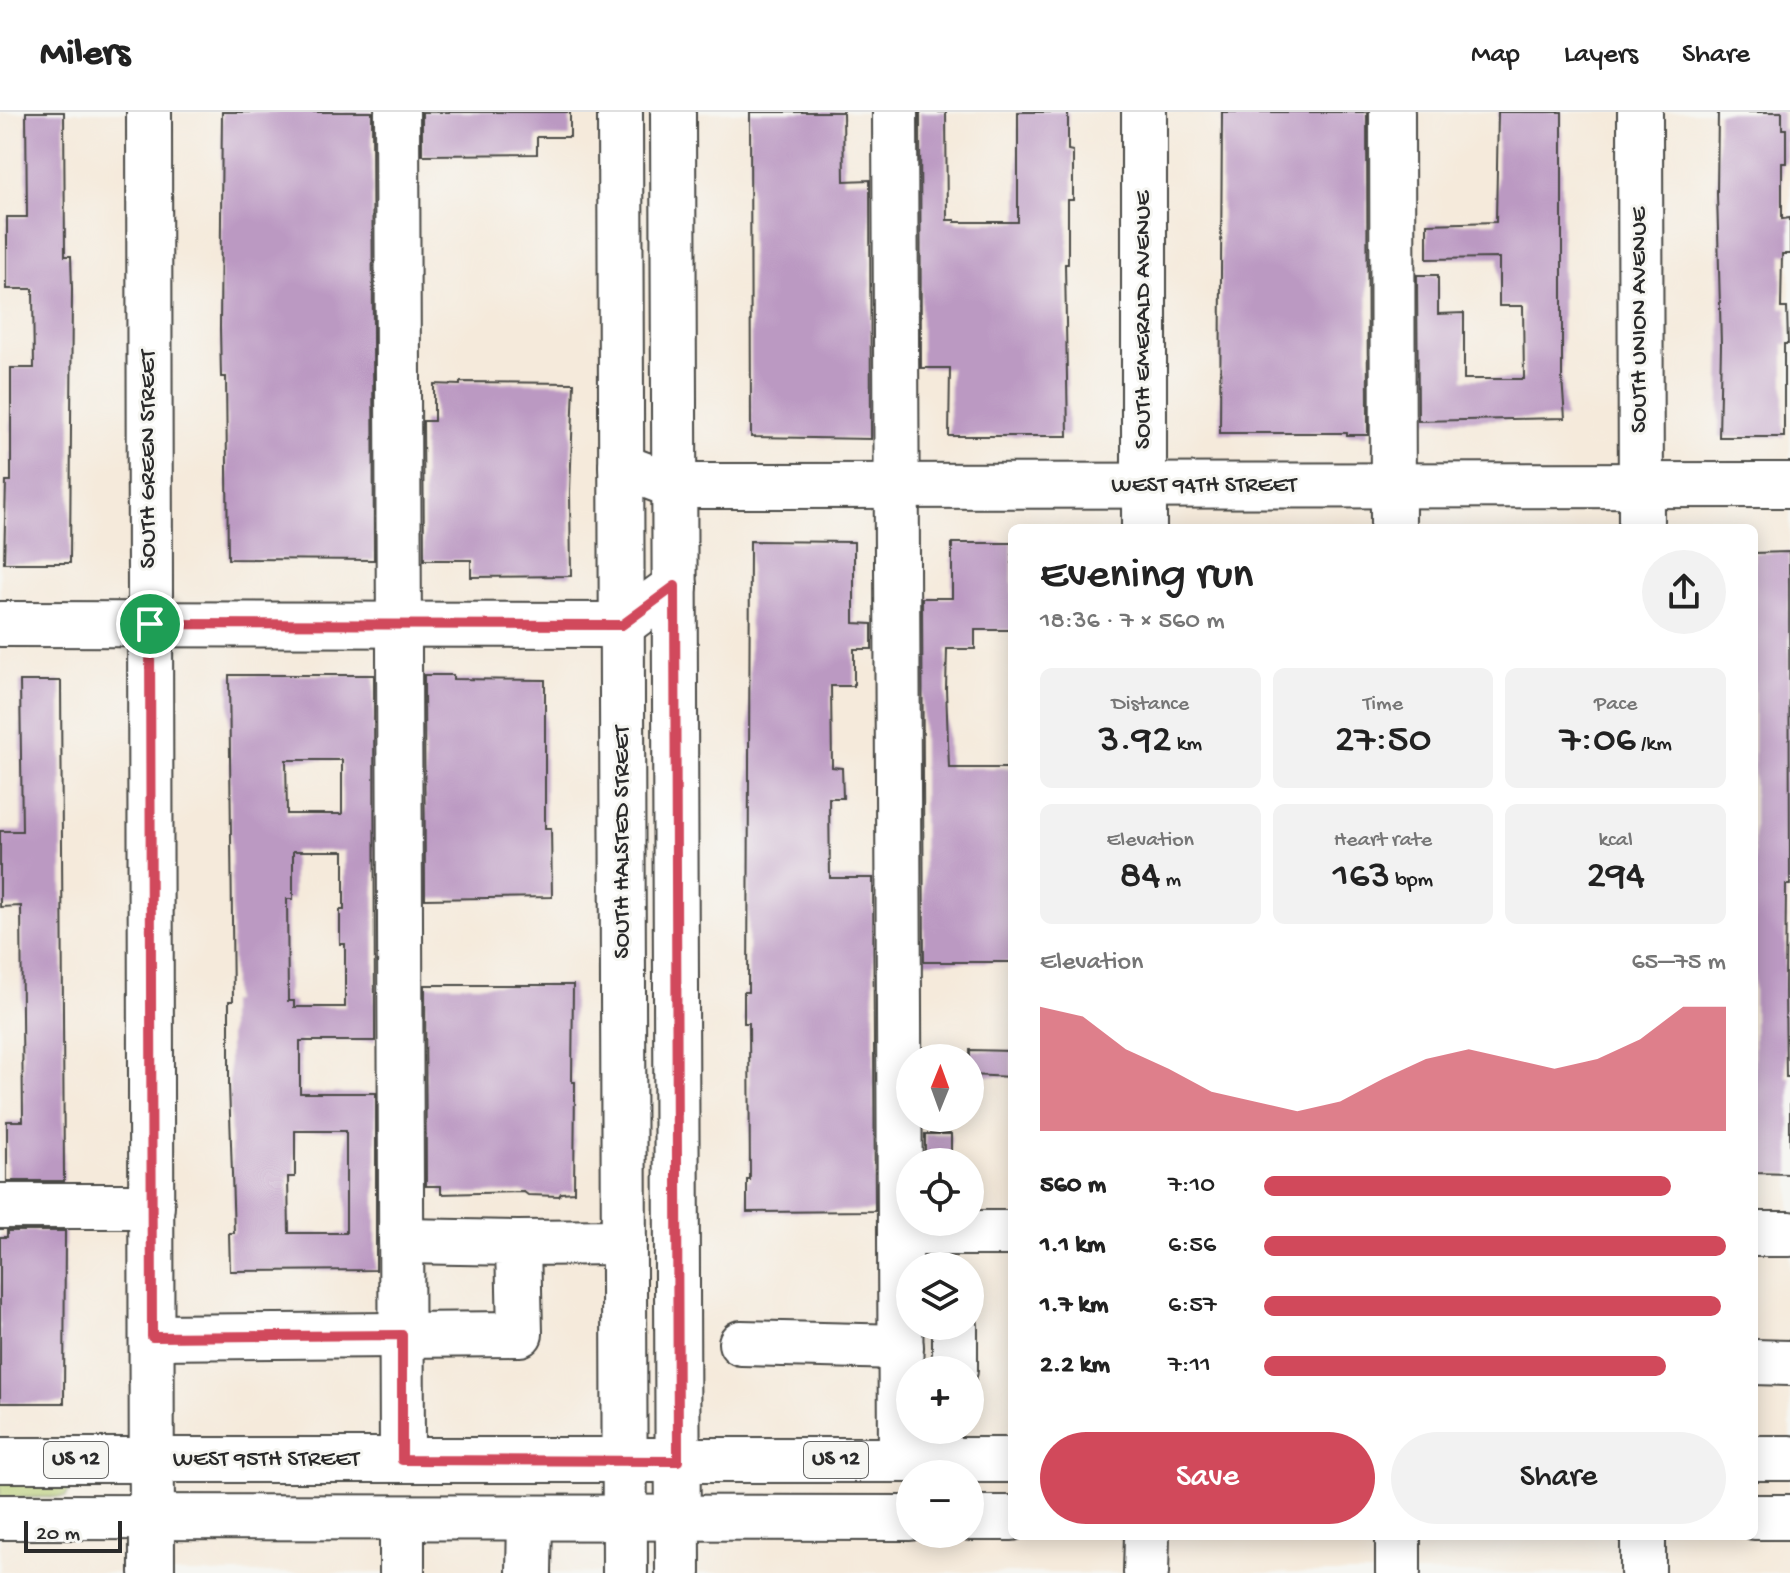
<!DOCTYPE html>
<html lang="en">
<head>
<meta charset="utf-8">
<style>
	body { margin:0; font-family:"Gochi Hand",sans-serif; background:#f2f2f2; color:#222; height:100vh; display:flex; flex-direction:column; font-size:30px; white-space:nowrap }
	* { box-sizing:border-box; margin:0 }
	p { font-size:26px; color:#767676 }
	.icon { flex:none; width:44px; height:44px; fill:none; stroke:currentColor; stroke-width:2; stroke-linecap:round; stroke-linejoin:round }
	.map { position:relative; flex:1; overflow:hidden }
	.panel { position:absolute; left:1008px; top:412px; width:750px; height:1016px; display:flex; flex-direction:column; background:#fff; border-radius:12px; box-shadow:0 4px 20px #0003 }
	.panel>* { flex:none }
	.needle { width:52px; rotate:1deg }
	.fabs { position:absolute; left:896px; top:932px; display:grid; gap:16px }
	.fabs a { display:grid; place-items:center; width:88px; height:88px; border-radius:50%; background:#fff; box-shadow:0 4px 20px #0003; font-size:40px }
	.scale { position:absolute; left:24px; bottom:20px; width:98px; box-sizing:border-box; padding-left:8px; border:4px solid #2b2b2b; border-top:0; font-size:22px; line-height:28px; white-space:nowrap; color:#2b2b2b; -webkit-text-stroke:6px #f6f6f2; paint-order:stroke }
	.pin { position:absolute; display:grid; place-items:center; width:68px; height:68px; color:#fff; margin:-34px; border:4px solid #fff; border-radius:50%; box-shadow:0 2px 8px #0007 }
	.round { display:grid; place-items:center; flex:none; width:84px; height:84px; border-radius:42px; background:#f2f2f2 }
	.summary { display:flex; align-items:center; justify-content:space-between; height:136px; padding:0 32px }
	h1 { font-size:44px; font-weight:600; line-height:60px }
	.figures { display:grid; grid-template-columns:repeat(3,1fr); gap:12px; height:136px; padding:8px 32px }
	.figures div { display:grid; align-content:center; border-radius:12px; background:#f2f2f2; text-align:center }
	.figures b { font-size:40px; font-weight:600 }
	.figures small { font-size:22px; font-weight:400 }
	.figures p { font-size:22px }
	.chart { height:224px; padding:16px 32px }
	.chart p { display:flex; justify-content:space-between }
	.chart svg { width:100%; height:144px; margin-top:8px; fill:#d1495b; opacity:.7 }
	.primary-button { display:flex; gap:16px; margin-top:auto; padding:16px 32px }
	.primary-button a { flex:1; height:92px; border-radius:48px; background:#d1495b; color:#fff; font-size:32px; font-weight:600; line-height:92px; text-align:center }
	.primary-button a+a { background:#f2f2f2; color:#222 }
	ul { padding:0 32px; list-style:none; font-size:26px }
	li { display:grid; grid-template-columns:128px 96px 1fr; align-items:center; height:60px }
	li i { height:20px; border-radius:10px; background:#d1495b }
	header { display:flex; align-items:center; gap:48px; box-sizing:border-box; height:112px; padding:0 40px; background:#fff; border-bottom:2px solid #e0e0e0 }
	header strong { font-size:38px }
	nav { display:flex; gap:44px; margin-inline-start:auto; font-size:28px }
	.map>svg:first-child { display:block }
	.green { fill:#b5cb70; stroke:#707b4e; stroke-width:2 }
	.building { fill:#bb99c2; fill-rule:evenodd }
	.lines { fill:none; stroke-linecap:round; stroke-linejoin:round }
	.minor-casing { stroke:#494845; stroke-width:48 }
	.major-casing { stroke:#494845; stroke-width:48 }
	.minor { stroke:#fff; stroke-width:44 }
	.major { stroke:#fff; stroke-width:44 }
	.route-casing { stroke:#fff; stroke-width:16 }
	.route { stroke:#d1495b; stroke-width:10 }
	.labels { text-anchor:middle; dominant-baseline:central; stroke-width:6; stroke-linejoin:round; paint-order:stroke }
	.shield { fill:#f6f6f2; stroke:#686867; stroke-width:2 }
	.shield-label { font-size:22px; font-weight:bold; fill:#2b2b2b }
	.street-label { font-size:24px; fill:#2b2b2b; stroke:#f6f6f2 }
</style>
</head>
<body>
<header>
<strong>Milers</strong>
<nav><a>Map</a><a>Layers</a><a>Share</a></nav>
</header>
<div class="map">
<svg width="1790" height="1461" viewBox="0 0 1790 1461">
	<rect width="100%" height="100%" fill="#f6f6f2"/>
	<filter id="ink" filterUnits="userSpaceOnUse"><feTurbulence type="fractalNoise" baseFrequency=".0125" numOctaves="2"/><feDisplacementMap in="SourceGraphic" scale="16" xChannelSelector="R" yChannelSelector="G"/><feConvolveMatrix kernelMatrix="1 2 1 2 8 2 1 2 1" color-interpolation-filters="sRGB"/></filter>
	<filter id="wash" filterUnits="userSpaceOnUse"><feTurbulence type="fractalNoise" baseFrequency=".006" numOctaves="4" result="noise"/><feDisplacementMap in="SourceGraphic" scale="32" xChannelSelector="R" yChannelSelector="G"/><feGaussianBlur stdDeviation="1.8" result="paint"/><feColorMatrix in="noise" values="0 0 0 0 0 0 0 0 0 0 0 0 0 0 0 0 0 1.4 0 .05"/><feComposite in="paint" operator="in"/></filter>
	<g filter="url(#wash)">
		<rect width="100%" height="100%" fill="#f5eadb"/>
		<path class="green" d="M0,1368L65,1369L69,1378L66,1385L0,1386Z"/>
		<g id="blocks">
			<g class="building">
				<path d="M26,0H64L65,144H71L72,177L70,451H4L6,369H11V256H34L33,177H7V105H27Z"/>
				<path d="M222,0H372L374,448L228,447L226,265H221L220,216Z"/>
				<path d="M422,0H570V25H537V42L422,43Z"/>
				<path d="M750,0H843L844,69L870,68L871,327L751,325Z"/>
				<path d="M920,0H946L947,108H955V110H1018V0H1068V38L1073,39V88H1068V152H1065L1068,324H949L950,256H921Z"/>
				<path d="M1222,0H1367L1368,323H1347V321H1220Z"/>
				<path d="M1498,0H1562V266L1565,306L1418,309L1417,163H1438V202L1464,201V267H1524L1523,194H1499V146L1427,147V112L1496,110Z"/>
				<path d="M1718,0H1782V17H1786V51H1782V107L1790,106V142H1782L1781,196H1787L1788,232H1784V325H1719L1721,233L1717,81Z"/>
				<path d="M460,270L574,271L570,380L571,464L471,465V448H424L423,309H434V272L460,273Z"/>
				<path d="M750,429L854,430V511L872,512V537H854V574H831L832,655L842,656L843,686H829L830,766H873L875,1099L747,1100V1068H750L749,911H744V880H748Z"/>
				<path d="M952,431H1012V518H975V537H947L946,577L949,656H1012V850H924L922,486H952Z"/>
				<path d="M1789,440L1790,773H1786L1785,875L1786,965H1790V1062L1754,1061V441Z"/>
				<path d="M229,563H374L375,929H300V981H376V1158L230,1159L229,1121H234L229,973V889H233ZM286,648H342V702H287ZM293,739H344V798H340V832H345V895H294V889H288L287,787H293ZM295,1019H346V1121H289L288,1065H295Z"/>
				<path d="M424,563H453V567L545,568V716H551L552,785L425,787Z"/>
				<path d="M20,569H61L64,1069H7V1009H23L21,794L0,795V719H22Z"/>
				<path d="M425,873H573L572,970H575L574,1080L561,1081L559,1084L528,1083L524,1080L441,1082V1074H426Z"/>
				<path d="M970,938L1012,939V965L970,963Z"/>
				<rect x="925" y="1022" width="26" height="28"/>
				<path d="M7,1119H65L64,1291H0V1125H7Z"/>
			</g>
		</g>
	</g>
	<g filter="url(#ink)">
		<use href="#blocks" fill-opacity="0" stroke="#494845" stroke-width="2"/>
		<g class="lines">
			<defs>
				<g id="minor">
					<path d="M149,0L152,1461"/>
					<path d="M397,0L402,1348"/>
					<path d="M895,0L901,1348"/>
					<path d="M1144,0V416"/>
					<path d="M1392,0L1393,416"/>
					<path d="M1640,0L1641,416"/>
					<path d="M621,354L674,374L1790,373"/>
					<path d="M0,512L622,513L675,474"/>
					<path d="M0,1094H152"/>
					<path d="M900,1121H1012"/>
					<path d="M1754,1122H1790"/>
					<path d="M518,1131L624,1130"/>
					<path d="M152,1225L520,1222L518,1131L401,1129"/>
					<path d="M741,1231L901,1235"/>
					<path d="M1754,1250L1790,1251"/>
					<path d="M955,1258V1214"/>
					<path d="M402,1406V1461"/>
					<path d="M1398,1424V1461"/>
					<path d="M1643,1424V1461"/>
					<path d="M529,1461L530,1406"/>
					<path d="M1146,1461L1147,1424"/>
				</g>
				<g id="major">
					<path d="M620,0L625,1461"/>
					<path d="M673,0L678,1461"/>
					<path d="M1754,1346H1790"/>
					<path d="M0,1348H1012"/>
					<path d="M0,1405L910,1406"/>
					<path d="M1754,1405H1790"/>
					<path d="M970,1406H1012"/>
				</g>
			</defs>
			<use href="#minor" class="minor-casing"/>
			<use href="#major" class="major-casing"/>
			<use href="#minor" class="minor"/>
			<use href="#major" class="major"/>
		</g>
	</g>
	<g class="lines" filter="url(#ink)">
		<defs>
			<path id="route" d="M675,474L678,1349L402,1348V1223L152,1225L150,512L622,513Z"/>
		</defs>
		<use href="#route" class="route-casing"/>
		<use href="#route" class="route"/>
	</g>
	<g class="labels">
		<g class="shield">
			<rect x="44" y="1330" width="64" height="36" rx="6"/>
			<rect x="804" y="1330" width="64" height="36" rx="6"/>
		</g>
		<g class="shield-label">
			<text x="76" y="1348">US 12</text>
			<text x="836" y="1348">US 12</text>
		</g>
		<g class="street-label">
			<text transform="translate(1144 208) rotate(-90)">SOUTH EMERALD AVENUE</text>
			<text transform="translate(1640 208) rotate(-90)">SOUTH UNION AVENUE</text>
			<text transform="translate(149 347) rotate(-90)">SOUTH GREEN STREET</text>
			<text x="1204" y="374">WEST 94TH STREET</text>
			<text transform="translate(623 730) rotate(-90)">SOUTH HALSTED STREET</text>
			<text x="266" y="1348">WEST 95TH STREET</text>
		</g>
	</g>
</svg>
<div class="fabs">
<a><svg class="needle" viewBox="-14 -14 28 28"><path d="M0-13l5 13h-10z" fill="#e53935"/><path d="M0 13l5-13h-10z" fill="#767676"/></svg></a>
<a><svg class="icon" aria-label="locate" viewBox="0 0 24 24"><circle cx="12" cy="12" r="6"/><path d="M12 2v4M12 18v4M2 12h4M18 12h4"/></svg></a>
<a><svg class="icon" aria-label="layers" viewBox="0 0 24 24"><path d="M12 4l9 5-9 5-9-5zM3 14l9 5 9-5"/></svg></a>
<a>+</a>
<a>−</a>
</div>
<div class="scale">20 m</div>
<div class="pin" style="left:150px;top:512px;background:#1e9e55"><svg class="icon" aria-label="arrive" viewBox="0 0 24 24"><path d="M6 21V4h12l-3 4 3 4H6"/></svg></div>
<section class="panel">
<div class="summary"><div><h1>Evening run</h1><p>18:36 · 7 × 560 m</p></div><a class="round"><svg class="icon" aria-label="share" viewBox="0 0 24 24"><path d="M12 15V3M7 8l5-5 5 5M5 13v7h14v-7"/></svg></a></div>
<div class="figures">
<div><p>Distance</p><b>3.92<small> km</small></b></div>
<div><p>Time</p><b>27:50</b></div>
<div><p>Pace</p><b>7:06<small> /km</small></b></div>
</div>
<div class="figures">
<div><p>Elevation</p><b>84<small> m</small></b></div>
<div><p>Heart rate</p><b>163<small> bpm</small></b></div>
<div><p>kcal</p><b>294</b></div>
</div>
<div class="chart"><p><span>Elevation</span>65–75 m</p>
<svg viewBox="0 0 160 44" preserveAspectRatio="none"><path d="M0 44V6L10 9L20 19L30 25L40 32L50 35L60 38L70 35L80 28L90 22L100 19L110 22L120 25L130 22L140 16L150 6L160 6V44z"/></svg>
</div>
<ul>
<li><b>560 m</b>7:10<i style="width:88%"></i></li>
<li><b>1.1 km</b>6:56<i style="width:100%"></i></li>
<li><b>1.7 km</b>6:57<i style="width:99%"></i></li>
<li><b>2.2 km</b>7:11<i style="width:87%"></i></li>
</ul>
<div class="primary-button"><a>Save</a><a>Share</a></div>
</section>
</div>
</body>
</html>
